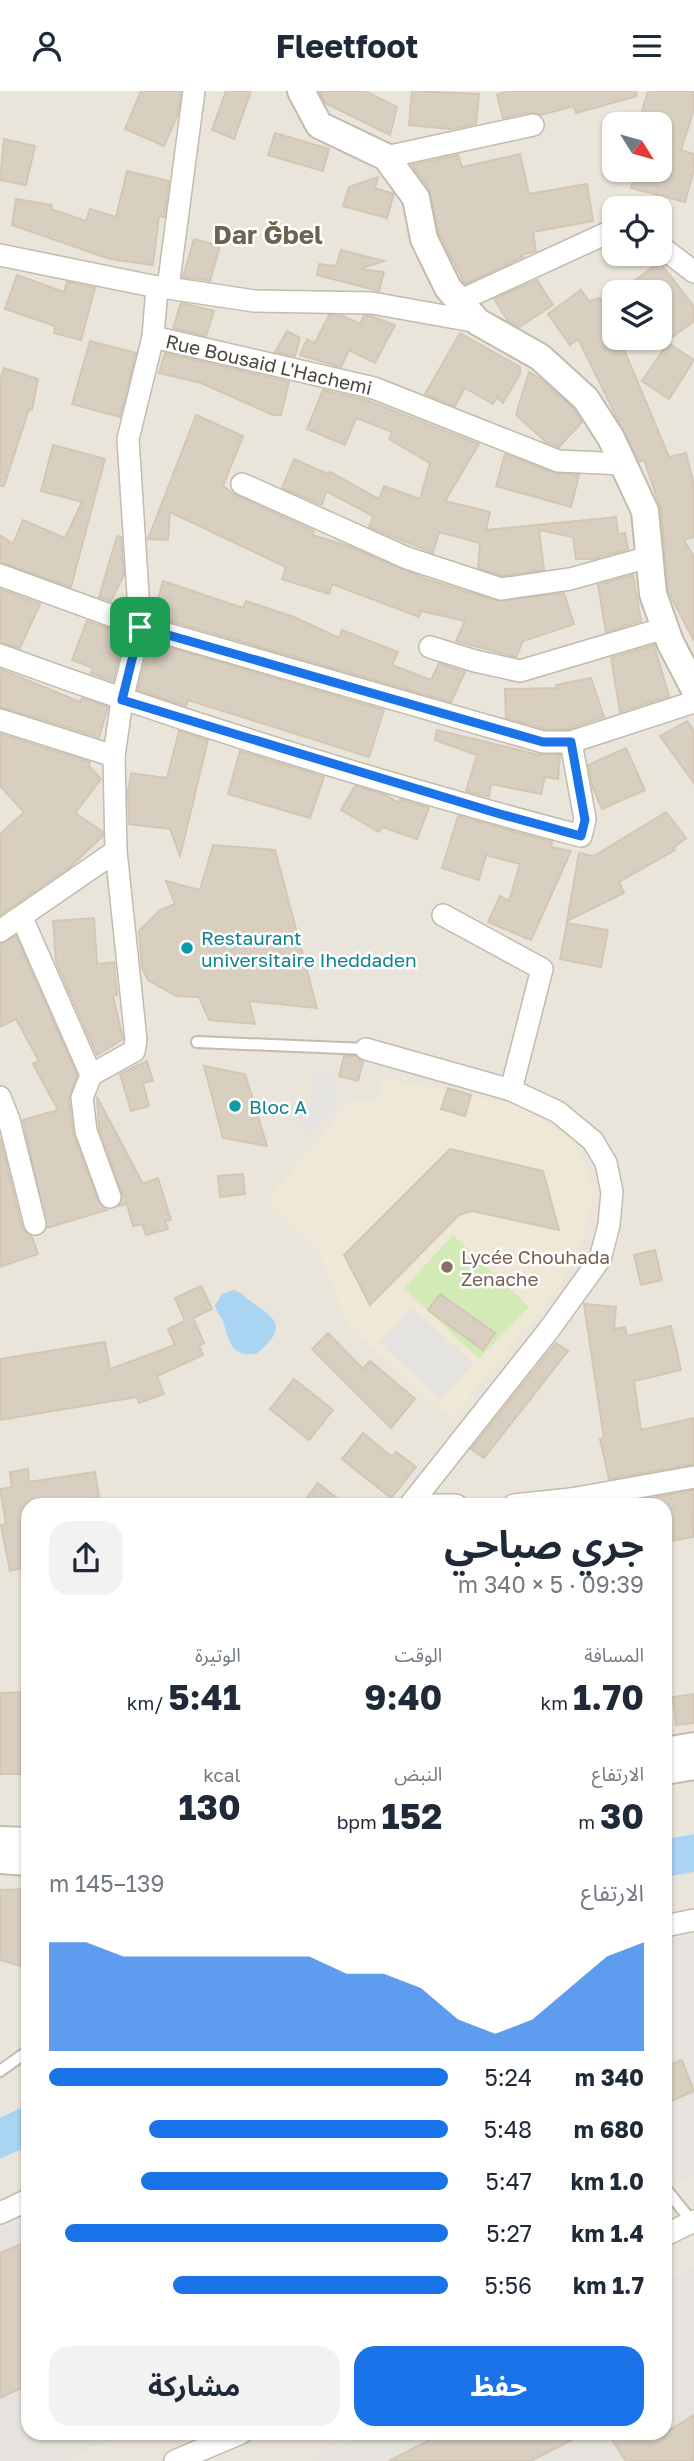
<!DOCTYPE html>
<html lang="ar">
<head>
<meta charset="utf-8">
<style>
	body { margin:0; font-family:"Golos Text","Noto Sans Arabic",sans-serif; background:#f2f2f3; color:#1f2937; direction:rtl; height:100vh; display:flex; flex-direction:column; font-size:26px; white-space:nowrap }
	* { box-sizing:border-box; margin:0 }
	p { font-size:23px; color:#747a83 }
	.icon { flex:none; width:38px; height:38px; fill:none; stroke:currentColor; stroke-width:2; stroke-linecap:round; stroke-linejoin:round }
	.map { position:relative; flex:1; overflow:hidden; direction:ltr }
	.panel { position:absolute; left:21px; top:1407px; width:651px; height:942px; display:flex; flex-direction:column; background:#fff; border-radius:21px; box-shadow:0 2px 5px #0004; direction:rtl }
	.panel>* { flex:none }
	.needle { width:46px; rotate:127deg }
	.controls { position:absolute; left:602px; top:21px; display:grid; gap:14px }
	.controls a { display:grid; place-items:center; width:70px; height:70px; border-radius:14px; background:#fff; box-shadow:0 2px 5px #0004; font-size:35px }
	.pin { position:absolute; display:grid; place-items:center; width:60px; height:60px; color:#fff; margin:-30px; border-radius:14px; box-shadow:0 4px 10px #0006 }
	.round { display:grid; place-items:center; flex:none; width:74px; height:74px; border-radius:21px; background:#f2f2f3 }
	.head { display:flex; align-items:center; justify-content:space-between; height:119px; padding:0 28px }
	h1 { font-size:38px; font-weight:700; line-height:52px }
	.stats { display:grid; grid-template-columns:repeat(3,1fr); gap:10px; height:119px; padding:7px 28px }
	.stats div { display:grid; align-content:center }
	.stats b { font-size:35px; font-weight:700 }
	.stats small { font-size:19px; font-weight:400 }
	.stats p { font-size:19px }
	.chart { height:196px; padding:14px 28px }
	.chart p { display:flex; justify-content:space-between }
	.chart svg { width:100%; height:126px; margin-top:7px; fill:#1a73e8; opacity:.7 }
	.cta { display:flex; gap:14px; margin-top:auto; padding:14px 28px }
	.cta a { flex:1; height:80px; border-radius:21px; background:#1a73e8; color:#fff; font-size:28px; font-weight:700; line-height:80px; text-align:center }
	.cta a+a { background:#f2f2f3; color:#1f2937 }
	ul { padding:0 28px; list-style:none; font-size:23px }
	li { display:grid; grid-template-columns:112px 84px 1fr; align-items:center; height:52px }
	li i { height:18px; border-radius:9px; background:#1a73e8 }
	header { display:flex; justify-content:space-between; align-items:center; height:91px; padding:0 28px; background:#fff; font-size:32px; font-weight:700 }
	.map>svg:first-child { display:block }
	.residential { fill:#eae5da; fill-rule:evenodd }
	.industrial { fill:#e6e2dd }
	.education { fill:#efe8d6 }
	.green { fill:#d2eab5 }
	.parking { fill:#e5e3e0 }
	.water { fill:#a9d4f2 }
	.building { fill:#d8cfc1; stroke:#d3c7b4; stroke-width:2 }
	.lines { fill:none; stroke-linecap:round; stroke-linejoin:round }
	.service-casing { stroke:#c2bbae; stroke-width:14 }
	.minor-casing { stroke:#c2bbae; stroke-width:24 }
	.tertiary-casing { stroke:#c2bbae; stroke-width:30 }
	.service { stroke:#fff; stroke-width:10 }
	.minor { stroke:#fff; stroke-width:21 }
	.tertiary { stroke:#fff; stroke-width:26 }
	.route-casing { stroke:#fff; stroke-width:14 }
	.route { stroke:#1a73e8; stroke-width:9 }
	.culture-dot { fill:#0f9aa8; stroke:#fff; stroke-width:2.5 }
	.education-dot { fill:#8d6e63; stroke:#fff; stroke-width:2.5 }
	.labels { text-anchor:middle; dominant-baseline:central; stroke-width:5; stroke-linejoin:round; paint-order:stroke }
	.street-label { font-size:19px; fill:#4b4439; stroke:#fff }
	.culture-label { font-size:19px; fill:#0d838f; stroke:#fff; text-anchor:start }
	.education-label { font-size:19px; fill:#785e54; stroke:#fff; text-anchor:start }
	.district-label { font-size:26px; font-weight:bold; fill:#6e6250; stroke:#fff }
</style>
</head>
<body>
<header><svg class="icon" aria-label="menu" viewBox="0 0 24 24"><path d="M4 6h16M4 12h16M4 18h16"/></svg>Fleetfoot<svg class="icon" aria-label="person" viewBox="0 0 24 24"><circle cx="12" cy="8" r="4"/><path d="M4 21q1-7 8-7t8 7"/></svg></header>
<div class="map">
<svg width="694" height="2370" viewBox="0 0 694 2370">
	<rect width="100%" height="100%" fill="#f6f3ec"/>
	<g class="residential">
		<path d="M0,0H694V1743L665,1748V1414H28V2013L0,2027ZM614,33H660V79H614ZM614,117H660V163H614ZM614,201H660V247H614Z"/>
		<path d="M694,1781V1843L665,1848V1786Z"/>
		<path d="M28,2055V2126L0,2139V2068Z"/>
		<path d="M694,2085V2175L665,2190V2098Z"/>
		<path d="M127,2342H364L307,2370H65Z"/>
	</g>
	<g class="industrial">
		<path d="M694,1843V2085L665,2098V1848Z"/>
		<path d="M28,2126V2342H127L65,2370H0V2139Z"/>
		<path d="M694,2175V2370H307L364,2342H665V2190Z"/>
	</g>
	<path class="education" d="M381,987L514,1013L571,1046L594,1100L581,1153L561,1194L451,1328L349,1236L317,1157L267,1109L350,1011L379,1010Z"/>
	<path class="green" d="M453,1144L529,1216L479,1268L404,1197Z"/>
	<g class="parking">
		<path d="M334,981L336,1013L308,1043L294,1030L314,1008L313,982Z"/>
		<path d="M411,1216L473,1272L441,1308L379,1252Z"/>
	</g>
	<g class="water">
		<path d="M234,1199C242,1202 246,1207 253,1212C281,1230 285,1239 256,1263C230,1266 229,1249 223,1230C220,1224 216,1220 215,1214L222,1203Z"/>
		<path d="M694,1743V1781L665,1786V1748Z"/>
		<path d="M28,2013V2055L0,2068V2027Z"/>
	</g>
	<g class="building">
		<path d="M141,0H181L178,23L164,55L125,38Z"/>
		<path d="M226,0H251L234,48L212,39Z"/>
		<path d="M319,0H365L397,16L390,44L325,12Z"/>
		<path d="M412,0L479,3L476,33L451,38L409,34Z"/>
		<path d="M509,0H636L637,5L576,22L574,15L541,24L530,21L503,27L497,4Z"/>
		<path d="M648,0H694V18L681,59L694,63V79L685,111L631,97L636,79H660V33H638Z"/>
		<path d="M275,42L329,58L323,80L268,64Z"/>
		<path d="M4,48L35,55L26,94L0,89Z"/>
		<path d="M520,63L529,103L587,93L593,130L533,141L536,160L521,164L523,166L465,193L439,143L429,98L412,74L458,64L462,76Z"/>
		<path d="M127,80L169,90L164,126L159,125L153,174L110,168L12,134L16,108L52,114L51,118L86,130L90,118L116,126Z"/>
		<path d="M378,86L375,97L394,103L387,127L343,115L349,96Z"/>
		<path d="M194,148L220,155L210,190L183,186Z"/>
		<path d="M341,159L384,170L360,178L384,181L379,200L317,184L319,173L336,175Z"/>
		<path d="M660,171L694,216V230L668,249L660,238V201H619Z"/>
		<path d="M17,184L64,201L67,191L95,197L81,249L54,242L55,235L5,218Z"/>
		<path d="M537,189L553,214L519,236L508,230L494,208Z"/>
		<path d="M581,199L589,210L600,207L612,224L608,227L614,247H618L628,268L669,366L686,362L694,394V446L684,449L694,466V550L668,500L661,418L644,369L639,371L578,248L570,254L548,223Z"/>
		<path d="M181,212L214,220L206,245L173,237Z"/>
		<path d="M329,224L343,225L360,233L364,225H371L395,234L375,272L349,259L341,276L300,264L307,248L315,252Z"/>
		<path d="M287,240L300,247L295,265L275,261Z"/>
		<path d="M460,242L520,276V283L503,312L497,306L493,313L465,297L455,315L425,303Z"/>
		<path d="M90,250L136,262L120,326L72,313Z"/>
		<path d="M668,252L694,269L669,308L642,290Z"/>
		<path d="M165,262L289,291L281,324H273L201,292L159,282Z"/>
		<path d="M4,277L38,288L32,319L29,318L4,395H0V288Z"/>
		<path d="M529,281L542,289L574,318L582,331L559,356L546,351L516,324Z"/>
		<path d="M323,299L366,309L479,353L445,410L490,421L486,439L616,426L618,443L625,442L628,458L593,468H576L573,446L539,439L544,479L502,485L478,477L480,452L439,441L433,462L369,436L373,425L326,400L322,414L282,397L294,368L328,383L330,381L379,408L384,395L420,408L430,372L389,348L392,341L356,327L345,354L307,338Z"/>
		<path d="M196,324L243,345L223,395L237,405L314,440L313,444L348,455L426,488L497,510L564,502L574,533L523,550L516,566L456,550L465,530L421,520L419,526L332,493L329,503L282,488L286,476L170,421L168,449L148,448Z"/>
		<path d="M53,354L105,368L71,496L0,471V444L13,453L23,429L65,447L82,411L41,400Z"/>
		<path d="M505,363L554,382L579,384L571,416L496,395Z"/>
		<path d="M117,445L121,446L124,484L111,510L99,506Z"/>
		<path d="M633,484L641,530L606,541L598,494Z"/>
		<path d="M163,490L243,517L246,510L294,526L339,547L342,539L398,561L392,574L431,589L439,572L465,581L451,611L153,525Z"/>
		<path d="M0,498L40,513L20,557L0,551Z"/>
		<path d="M87,530L124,543L113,590L91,582L93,577L72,569Z"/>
		<path d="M150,551L384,619L369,666L188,609L186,615L138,599Z"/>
		<path d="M654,554L669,605L620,621L611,567Z"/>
		<path d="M0,578L80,611L82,607L108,616L99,646L0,616Z"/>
		<path d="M591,587L604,626L569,638H545L506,627L505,598L557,597L556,594Z"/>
		<path d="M687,630L694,640V692L660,645Z"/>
		<path d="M437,639L539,664H560L558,688L545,686L541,703L491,693L489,706L466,700L477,664L435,649Z"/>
		<path d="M179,640L208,649L180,765L170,738L129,733L128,700L131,682L167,687Z"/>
		<path d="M0,643L90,671L89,675L101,688L75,722L102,740L103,745L71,775L0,824V743L24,721L0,695Z"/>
		<path d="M626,657L645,699L602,718L593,697L588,674Z"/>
		<path d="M240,660L324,686L310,727L228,703Z"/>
		<path d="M355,695L385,704L399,712L400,708L429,717L417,748L382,736L379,741L341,719Z"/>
		<path d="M666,721L686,747L673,757L675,759L619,791L624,802L567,830L579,762L594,765Z"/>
		<path d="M458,725L552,751L551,756L571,760L531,849L488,831L500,805L509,810L520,773L486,764L479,789L442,777Z"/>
		<path d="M213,754L275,759L317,917L249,910L255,933L209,929L199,906L176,905L148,889L142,877L139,840L160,819L175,813L166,790L200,799Z"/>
		<path d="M94,827L97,873L114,871L117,904L113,905L123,948L97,964L56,871L53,830Z"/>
		<path d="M567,832L608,839L601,876L560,868Z"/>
		<path d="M16,845L77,984L69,1008L73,1042L98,1110L107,1119L47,1137L23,1029L58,1019L33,973L39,970L16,928L0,936V853Z"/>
		<path d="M344,965H356L363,971L358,990L339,985Z"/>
		<path d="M147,970L153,990L143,992L149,1015L131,1020L120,983Z"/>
		<path d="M204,975L245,983L267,1055L223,1047Z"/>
		<path d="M448,997L471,1004L465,1025L441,1018Z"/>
		<path d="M97,1006L143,1093L158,1087L171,1129L165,1130L168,1138L146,1144L142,1133L133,1135L127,1113L119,1115L122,1102L99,1037Z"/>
		<path d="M0,1047L22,1136L32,1146L38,1163L0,1176Z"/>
		<path d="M450,1058L543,1080L559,1139L472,1120L459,1124L370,1214L344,1164Z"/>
		<path d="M243,1083L245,1103L220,1106L218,1085Z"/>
		<path d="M655,1159L662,1189L641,1194L634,1164Z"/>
		<path d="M201,1195L212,1218L193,1227L204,1252L199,1255L203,1264L157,1285L164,1303L139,1312L137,1306L0,1329V1268L105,1251L110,1278L175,1254L168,1238L185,1230L175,1207Z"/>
		<path d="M440,1203L495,1242L483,1259L428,1219Z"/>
		<path d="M584,1213L616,1216L614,1238L625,1236L627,1245L671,1235L681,1279L634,1290L641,1339L694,1327V1373L609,1388L600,1348L604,1347Z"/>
		<path d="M328,1242L363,1278L370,1270L415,1308L391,1337L312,1258Z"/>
		<path d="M556,1252L568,1260L484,1367L471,1358Z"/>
		<path d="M294,1288L333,1319L309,1349L270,1318Z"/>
		<path d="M363,1342L392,1366L396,1361L416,1376L391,1407L342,1368Z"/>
		<path d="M28,1378L29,1391L95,1381L99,1406L77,1410L78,1414H26L28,1476L10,1480L1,1434L6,1433L0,1398L12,1396L10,1381Z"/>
		<path d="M318,1392L345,1414H301Z"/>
		<path d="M694,1399L693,1446L665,1451V1414H614Z"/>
		<path d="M28,1601V1683H0V1602Z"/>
		<path d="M694,1603V1632L676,1634L673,1606Z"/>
		<path d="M28,1798V1877L0,1869V1799Z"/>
		<path d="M682,1969L694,2000L665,2013V1976Z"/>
		<path d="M28,2150V2294L0,2307V2162Z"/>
		<path d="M694,2324V2370H626L608,2342H665Z"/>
		<path d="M443,2342H585L531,2370H389Z"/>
	</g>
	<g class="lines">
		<defs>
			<g id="service">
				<path d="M197,951L366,958"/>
				<path d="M0,1980L28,1960"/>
				<path d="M665,2097L694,2133"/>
			</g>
			<g id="minor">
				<path d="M386,66L533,34"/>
				<path d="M660,155L694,181"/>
				<path d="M0,164L157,196"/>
				<path d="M168,197L254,210L372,212L478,231"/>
				<path d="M459,210L607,142L614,143"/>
				<path d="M153,246L374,297L558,370L623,373"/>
				<path d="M242,393L407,467L501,498L570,488L649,466"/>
				<path d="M0,484L140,535L543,651H571L694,611"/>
				<path d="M430,556L475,570L520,580L665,537"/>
				<path d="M0,564C190,634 385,693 581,745L585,728L571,651"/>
				<path d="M0,629L114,665L116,760L0,840"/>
				<path d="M114,665L122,609L140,535L128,348L153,246L157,196L168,197L194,0"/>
				<path d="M443,824L542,878L511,999"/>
				<path d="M22,827L91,984L82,1007L86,1040L110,1106"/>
				<path d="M366,958L511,999L558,1021L593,1050L606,1072L612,1101L609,1134L600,1168L548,1240L410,1414"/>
				<path d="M91,984L134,960L136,949L116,760"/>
				<path d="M0,1006L9,1029L35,1133"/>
				<path d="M571,1408L694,1386"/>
				<path d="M426,1414H456"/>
				<path d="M514,1414L571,1408L576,1414"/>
				<path d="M665,1835L694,1829"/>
				<path d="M0,2122L28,2109"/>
				<path d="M665,2144L694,2130"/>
				<path d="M175,2370L241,2342"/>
			</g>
			<g id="tertiary">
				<path d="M301,0L319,34L386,66L416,107L424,148L448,197L478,231L540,266L586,308L611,347L645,420L653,503L670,551L694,597"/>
				<path d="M665,1660L694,1655"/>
				<path d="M665,1680L694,1675"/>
				<path d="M0,1749L28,1750"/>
				<path d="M0,1769L28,1771"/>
			</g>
		</defs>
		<use href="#service" class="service-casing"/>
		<use href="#minor" class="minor-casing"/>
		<use href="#tertiary" class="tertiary-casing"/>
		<use href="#service" class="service"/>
		<use href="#minor" class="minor"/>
		<use href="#tertiary" class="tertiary"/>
	</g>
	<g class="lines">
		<defs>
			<path id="route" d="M140,536L543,651H571L585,729L581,745L500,723L122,609Z"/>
		</defs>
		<use href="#route" class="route-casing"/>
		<use href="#route" class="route"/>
	</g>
	<g class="culture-dot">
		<circle cx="187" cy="857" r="7"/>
		<circle cx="235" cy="1015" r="7"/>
	</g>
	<circle class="education-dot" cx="447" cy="1176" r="7"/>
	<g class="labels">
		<g class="street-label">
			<text transform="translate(269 273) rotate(13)">Rue Bousaid L'Hachemi</text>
		</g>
		<g class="culture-label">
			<text x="201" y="846">Restaurant<tspan x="201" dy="22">universitaire Iheddaden</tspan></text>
			<text x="249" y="1015">Bloc A</text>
		</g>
		<g class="education-label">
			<text x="461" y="1165">Lycée Chouhada<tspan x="461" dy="22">Zenache</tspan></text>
		</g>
		<g class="district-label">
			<text x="268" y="143">Dar Ǧbel</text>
		</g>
	</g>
</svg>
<div class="controls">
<a><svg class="needle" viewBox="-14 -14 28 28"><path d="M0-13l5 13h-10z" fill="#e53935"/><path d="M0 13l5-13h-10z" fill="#747a83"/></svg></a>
<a><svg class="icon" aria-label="locate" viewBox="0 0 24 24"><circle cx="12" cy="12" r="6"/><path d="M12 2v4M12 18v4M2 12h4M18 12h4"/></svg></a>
<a><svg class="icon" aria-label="layers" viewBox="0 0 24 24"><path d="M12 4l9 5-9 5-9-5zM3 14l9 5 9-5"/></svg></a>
</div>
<div class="pin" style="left:140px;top:536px;background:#1e9e55"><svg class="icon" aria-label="arrive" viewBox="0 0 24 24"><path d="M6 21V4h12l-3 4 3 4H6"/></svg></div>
<section class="panel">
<div class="head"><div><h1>جري صباحي</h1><p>09:39 · 5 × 340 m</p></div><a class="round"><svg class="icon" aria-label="share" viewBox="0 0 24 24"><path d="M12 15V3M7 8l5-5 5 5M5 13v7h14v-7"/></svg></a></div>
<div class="stats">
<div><p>المسافة</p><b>1.70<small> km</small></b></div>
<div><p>الوقت</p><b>9:40</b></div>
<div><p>الوتيرة</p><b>5:41<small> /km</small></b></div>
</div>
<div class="stats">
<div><p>الارتفاع</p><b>30<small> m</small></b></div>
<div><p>النبض</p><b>152<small> bpm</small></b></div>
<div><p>kcal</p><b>130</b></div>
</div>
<div class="chart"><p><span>الارتفاع</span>139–145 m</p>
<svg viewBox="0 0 160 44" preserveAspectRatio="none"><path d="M0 44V6L10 6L20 11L30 11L40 11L50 11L60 11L70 11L80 17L90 17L100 22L110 33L120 38L130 33L140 22L150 11L160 6V44z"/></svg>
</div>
<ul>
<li><b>340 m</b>5:24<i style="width:100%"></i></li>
<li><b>680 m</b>5:48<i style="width:75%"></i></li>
<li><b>1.0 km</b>5:47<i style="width:77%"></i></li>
<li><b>1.4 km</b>5:27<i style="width:96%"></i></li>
<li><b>1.7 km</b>5:56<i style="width:69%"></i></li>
</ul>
<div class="cta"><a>حفظ</a><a>مشاركة</a></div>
</section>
</div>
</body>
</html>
